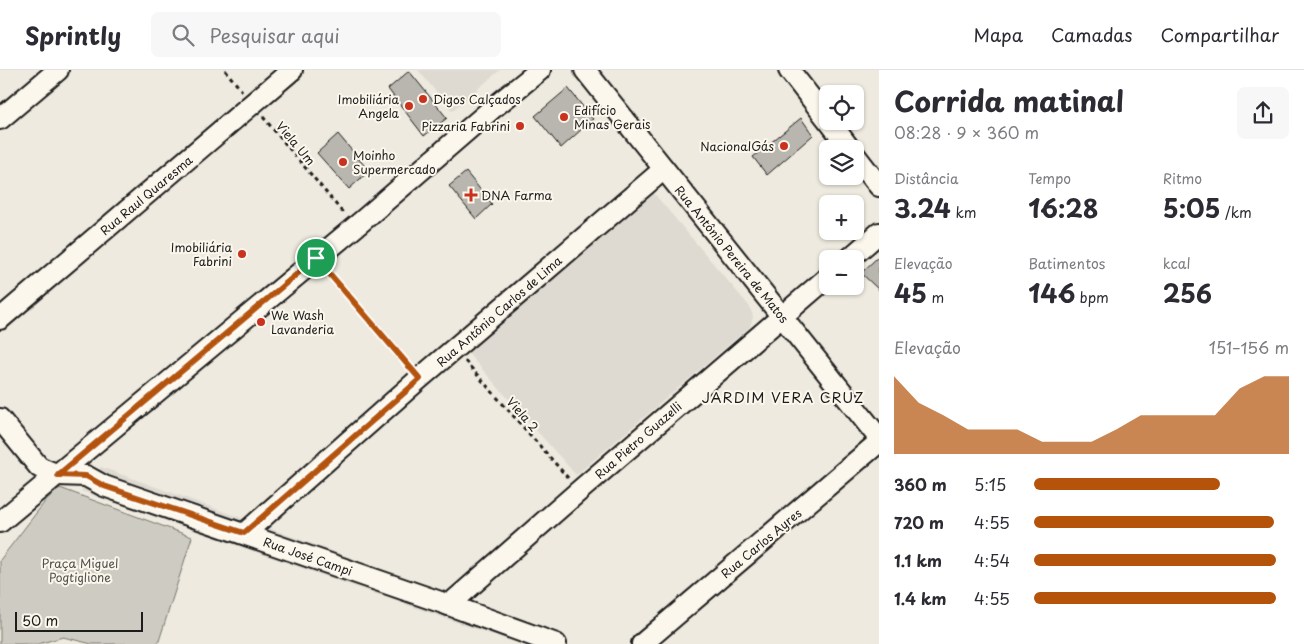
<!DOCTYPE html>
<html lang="pt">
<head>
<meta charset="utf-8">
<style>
	body { margin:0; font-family:"Playpen Sans",sans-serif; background:#f7f7f7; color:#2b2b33; height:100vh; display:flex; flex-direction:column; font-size:19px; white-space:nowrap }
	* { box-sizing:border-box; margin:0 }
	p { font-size:16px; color:#7c7c81 }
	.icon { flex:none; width:28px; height:28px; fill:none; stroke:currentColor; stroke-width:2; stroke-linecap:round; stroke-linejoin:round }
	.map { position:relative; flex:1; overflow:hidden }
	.sheet { display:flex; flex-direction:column; background:#fff; width:425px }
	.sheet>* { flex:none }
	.tools { position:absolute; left:819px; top:15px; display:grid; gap:10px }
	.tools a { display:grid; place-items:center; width:45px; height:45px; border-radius:8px; background:#fff; box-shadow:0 1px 4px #0004; font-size:25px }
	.scale { position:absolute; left:15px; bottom:12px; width:128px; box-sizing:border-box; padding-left:5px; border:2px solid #1c1c1c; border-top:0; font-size:14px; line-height:18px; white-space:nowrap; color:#1c1c1c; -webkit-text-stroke:4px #fbf7ec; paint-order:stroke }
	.pin { position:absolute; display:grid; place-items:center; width:42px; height:42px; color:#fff; margin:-21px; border:2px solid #fff; border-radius:50%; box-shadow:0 1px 5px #0007 }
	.round { display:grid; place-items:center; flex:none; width:52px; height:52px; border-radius:8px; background:#f7f7f7 }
	.overview { display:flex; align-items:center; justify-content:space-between; height:85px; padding:0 15px }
	h1 { font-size:28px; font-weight:700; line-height:38px }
	.figures { display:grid; grid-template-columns:repeat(3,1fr); gap:8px; height:85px; padding:5px 15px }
	.figures div { display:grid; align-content:center }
	.figures b { font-size:25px; font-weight:700 }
	.figures small { font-size:14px; font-weight:400 }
	.figures p { font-size:14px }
	.chart { height:140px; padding:10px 15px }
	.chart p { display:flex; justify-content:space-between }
	.chart svg { width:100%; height:90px; margin-top:5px; fill:#b45309; opacity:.7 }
	ul { padding:0 15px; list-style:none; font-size:16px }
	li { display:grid; grid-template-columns:80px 60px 1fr; align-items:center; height:38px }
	li i { height:12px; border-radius:6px; background:#b45309 }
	header { display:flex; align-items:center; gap:30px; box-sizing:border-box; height:70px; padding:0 25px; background:#fff; border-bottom:1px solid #e1e1e2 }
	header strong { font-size:24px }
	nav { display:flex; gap:28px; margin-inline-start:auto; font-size:18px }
	.search { width:350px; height:45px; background:#f7f7f7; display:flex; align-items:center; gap:12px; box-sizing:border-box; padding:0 18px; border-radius:8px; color:#7c7c81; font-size:19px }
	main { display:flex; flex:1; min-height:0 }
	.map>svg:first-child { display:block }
	.built { fill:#dedad1 }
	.green { fill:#ceccc2; stroke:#75746f }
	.building { fill:#b9b6af; stroke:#1c1c1c }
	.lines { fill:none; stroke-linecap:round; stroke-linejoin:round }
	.minor-casing { stroke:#1c1c1c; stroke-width:24 }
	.path { stroke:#1c1c1c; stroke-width:3; stroke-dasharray:4 4; stroke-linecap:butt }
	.minor { stroke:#fbf7ec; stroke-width:20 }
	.route-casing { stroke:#fff; stroke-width:10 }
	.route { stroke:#b45309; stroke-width:6 }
	.poi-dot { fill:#c8321e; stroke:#fbf7ec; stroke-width:2 }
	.labels { text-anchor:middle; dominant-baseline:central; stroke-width:4; stroke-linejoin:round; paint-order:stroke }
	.poi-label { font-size:12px; fill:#1c1c1c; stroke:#fbf7ec; text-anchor:start }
	.street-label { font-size:12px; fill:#1c1c1c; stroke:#fbf7ec }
	.park-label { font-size:12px; fill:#51514e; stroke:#fbf7ec }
	.neighbourhood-label { font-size:14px; letter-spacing:1px; fill:#1c1c1c; stroke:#fbf7ec }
</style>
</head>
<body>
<header>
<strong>Sprintly</strong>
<div class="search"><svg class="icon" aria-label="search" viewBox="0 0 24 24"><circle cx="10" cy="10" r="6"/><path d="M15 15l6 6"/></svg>Pesquisar aqui</div>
<nav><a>Mapa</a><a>Camadas</a><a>Compartilhar</a></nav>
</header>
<main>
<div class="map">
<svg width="879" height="574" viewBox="0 0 879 574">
	<rect width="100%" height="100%" fill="#eeeadf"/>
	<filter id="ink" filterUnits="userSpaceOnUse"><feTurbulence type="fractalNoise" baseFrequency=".02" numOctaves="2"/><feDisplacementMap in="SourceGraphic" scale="10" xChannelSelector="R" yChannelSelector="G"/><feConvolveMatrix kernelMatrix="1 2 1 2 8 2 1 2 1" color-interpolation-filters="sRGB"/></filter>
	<g filter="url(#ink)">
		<g class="built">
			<path d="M418,0H500L452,41Z"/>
			<path d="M652,121L750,237L753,247L750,257L576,405L465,280Z"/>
			<path d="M101,397L544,558V574H519L81,421Z"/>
		</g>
		<path class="green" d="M60,418L192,467L158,574H92L63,567L38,574H0V490L47,429Z"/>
		<g class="building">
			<path d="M409,1L447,48L424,66L388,19Z"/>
			<path d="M568,18L593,49L561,78L535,46Z"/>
			<path d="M801,48L813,65L767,105L753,87Z"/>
			<path d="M338,64L369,101L349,119L317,83Z"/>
			<path d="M466,102L492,134L476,149L449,116Z"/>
			<path d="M879,186V220L861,203Z"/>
		</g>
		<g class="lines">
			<defs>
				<g id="minor">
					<path d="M585,0L879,368"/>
					<path d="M789,0L828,50"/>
					<path d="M0,49L58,0"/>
					<path d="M829,51L850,79"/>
					<path d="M855,85L879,116"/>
					<path d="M849,189L879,163"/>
					<path d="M0,249L292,0"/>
					<path d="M0,349L39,397L58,405L86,406L104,416L449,535L556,574"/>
					<path d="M0,452L361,152L493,38L540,0"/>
					<path d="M245,463L419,309L664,99"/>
					<path d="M449,535L579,421L828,207"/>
					<path d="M642,574L879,372"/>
				</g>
			</defs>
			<use href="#minor" class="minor-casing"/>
			<g class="path">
				<path d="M225,0L242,21"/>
				<path d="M263,47L344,144"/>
				<path d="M328,202L408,296"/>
				<path d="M465,291L568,408"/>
			</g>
			<use href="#minor" class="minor"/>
		</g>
	</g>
	<g class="lines" filter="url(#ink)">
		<defs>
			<path id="route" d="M316,188L420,309L244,463L104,416L86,406L58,405Z"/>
		</defs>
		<use href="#route" class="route-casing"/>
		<use href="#route" class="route"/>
	</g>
	<g class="poi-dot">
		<circle cx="423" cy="29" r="5"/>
		<circle cx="409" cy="36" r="5"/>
		<circle cx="564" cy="47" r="5"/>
		<circle cx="520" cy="56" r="5"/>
		<circle cx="784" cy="76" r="5"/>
		<circle cx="343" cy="92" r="5"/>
		<path d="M468.5 117.5h5v5h5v5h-5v5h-5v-5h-5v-5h5z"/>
		<circle cx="242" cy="184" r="5"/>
		<circle cx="261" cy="252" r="5"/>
	</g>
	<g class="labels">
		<g class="poi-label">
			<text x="399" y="29" text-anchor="end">Imobiliária<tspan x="399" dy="14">Angela</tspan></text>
			<text x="433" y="29">Digos Calçados</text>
			<text x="574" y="40">Edifício<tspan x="574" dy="14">Minas Gerais</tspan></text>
			<text x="510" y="56" text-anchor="end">Pizzaria Fabrini</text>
			<text x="774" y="76" text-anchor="end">NacionalGás</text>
			<text x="353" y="85">Moinho<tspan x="353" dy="14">Supermercado</tspan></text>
			<text x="481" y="125">DNA Farma</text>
			<text x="232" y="177" text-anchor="end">Imobiliária<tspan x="232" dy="14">Fabrini</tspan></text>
			<text x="271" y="245">We Wash<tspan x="271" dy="14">Lavanderia</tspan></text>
		</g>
		<g class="street-label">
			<text transform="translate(296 73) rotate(50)">Viela Um</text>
			<text transform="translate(146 125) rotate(-40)">Rua Raul Quaresma</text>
			<text transform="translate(732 184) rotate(51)">Rua Antônio Pereira de Matos</text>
			<text transform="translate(499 241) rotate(-41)">Rua Antônio Carlos de Lima</text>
			<text transform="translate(523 344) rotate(49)">Viela 2</text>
			<text transform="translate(638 370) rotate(-41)">Rua Pietro Guazelli</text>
			<text transform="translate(761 473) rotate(-40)">Rua Carlos Ayres</text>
			<text transform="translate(308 486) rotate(19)">Rua José Campi</text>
		</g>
		<g class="park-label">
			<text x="80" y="493">Praça Miguel<tspan x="80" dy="14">Pogtiglione</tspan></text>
		</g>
		<g class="neighbourhood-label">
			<text x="783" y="327">JARDIM VERA CRUZ</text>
		</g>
	</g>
</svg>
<div class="tools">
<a><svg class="icon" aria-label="locate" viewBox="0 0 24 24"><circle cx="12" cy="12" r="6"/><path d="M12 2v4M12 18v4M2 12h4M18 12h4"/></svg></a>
<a><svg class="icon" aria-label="layers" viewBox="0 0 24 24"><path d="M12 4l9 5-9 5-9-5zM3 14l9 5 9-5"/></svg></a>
<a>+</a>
<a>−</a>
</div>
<div class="scale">50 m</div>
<div class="pin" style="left:316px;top:188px;background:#1e9e55"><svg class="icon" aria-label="arrive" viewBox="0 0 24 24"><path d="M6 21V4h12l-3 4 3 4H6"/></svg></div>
</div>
<section class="sheet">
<div class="overview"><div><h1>Corrida matinal</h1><p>08:28 · 9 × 360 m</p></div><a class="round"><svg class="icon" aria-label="share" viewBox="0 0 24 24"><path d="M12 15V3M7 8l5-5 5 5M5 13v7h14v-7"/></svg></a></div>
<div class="figures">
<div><p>Distância</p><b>3.24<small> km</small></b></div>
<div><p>Tempo</p><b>16:28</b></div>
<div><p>Ritmo</p><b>5:05<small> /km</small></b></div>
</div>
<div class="figures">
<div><p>Elevação</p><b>45<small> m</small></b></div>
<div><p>Batimentos</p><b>146<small> bpm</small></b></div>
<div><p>kcal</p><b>256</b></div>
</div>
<div class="chart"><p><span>Elevação</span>151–156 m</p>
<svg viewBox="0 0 160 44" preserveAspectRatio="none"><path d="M0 44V6L10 19L20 25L30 32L40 32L50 32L60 38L70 38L80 38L90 32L100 25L110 25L120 25L130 25L140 12L150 6L160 6V44z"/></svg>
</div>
<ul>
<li><b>360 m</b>5:15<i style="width:73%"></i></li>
<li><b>720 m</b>4:55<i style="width:94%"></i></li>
<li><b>1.1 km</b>4:54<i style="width:95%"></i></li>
<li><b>1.4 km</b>4:55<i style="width:95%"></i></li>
</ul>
</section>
</main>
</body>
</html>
